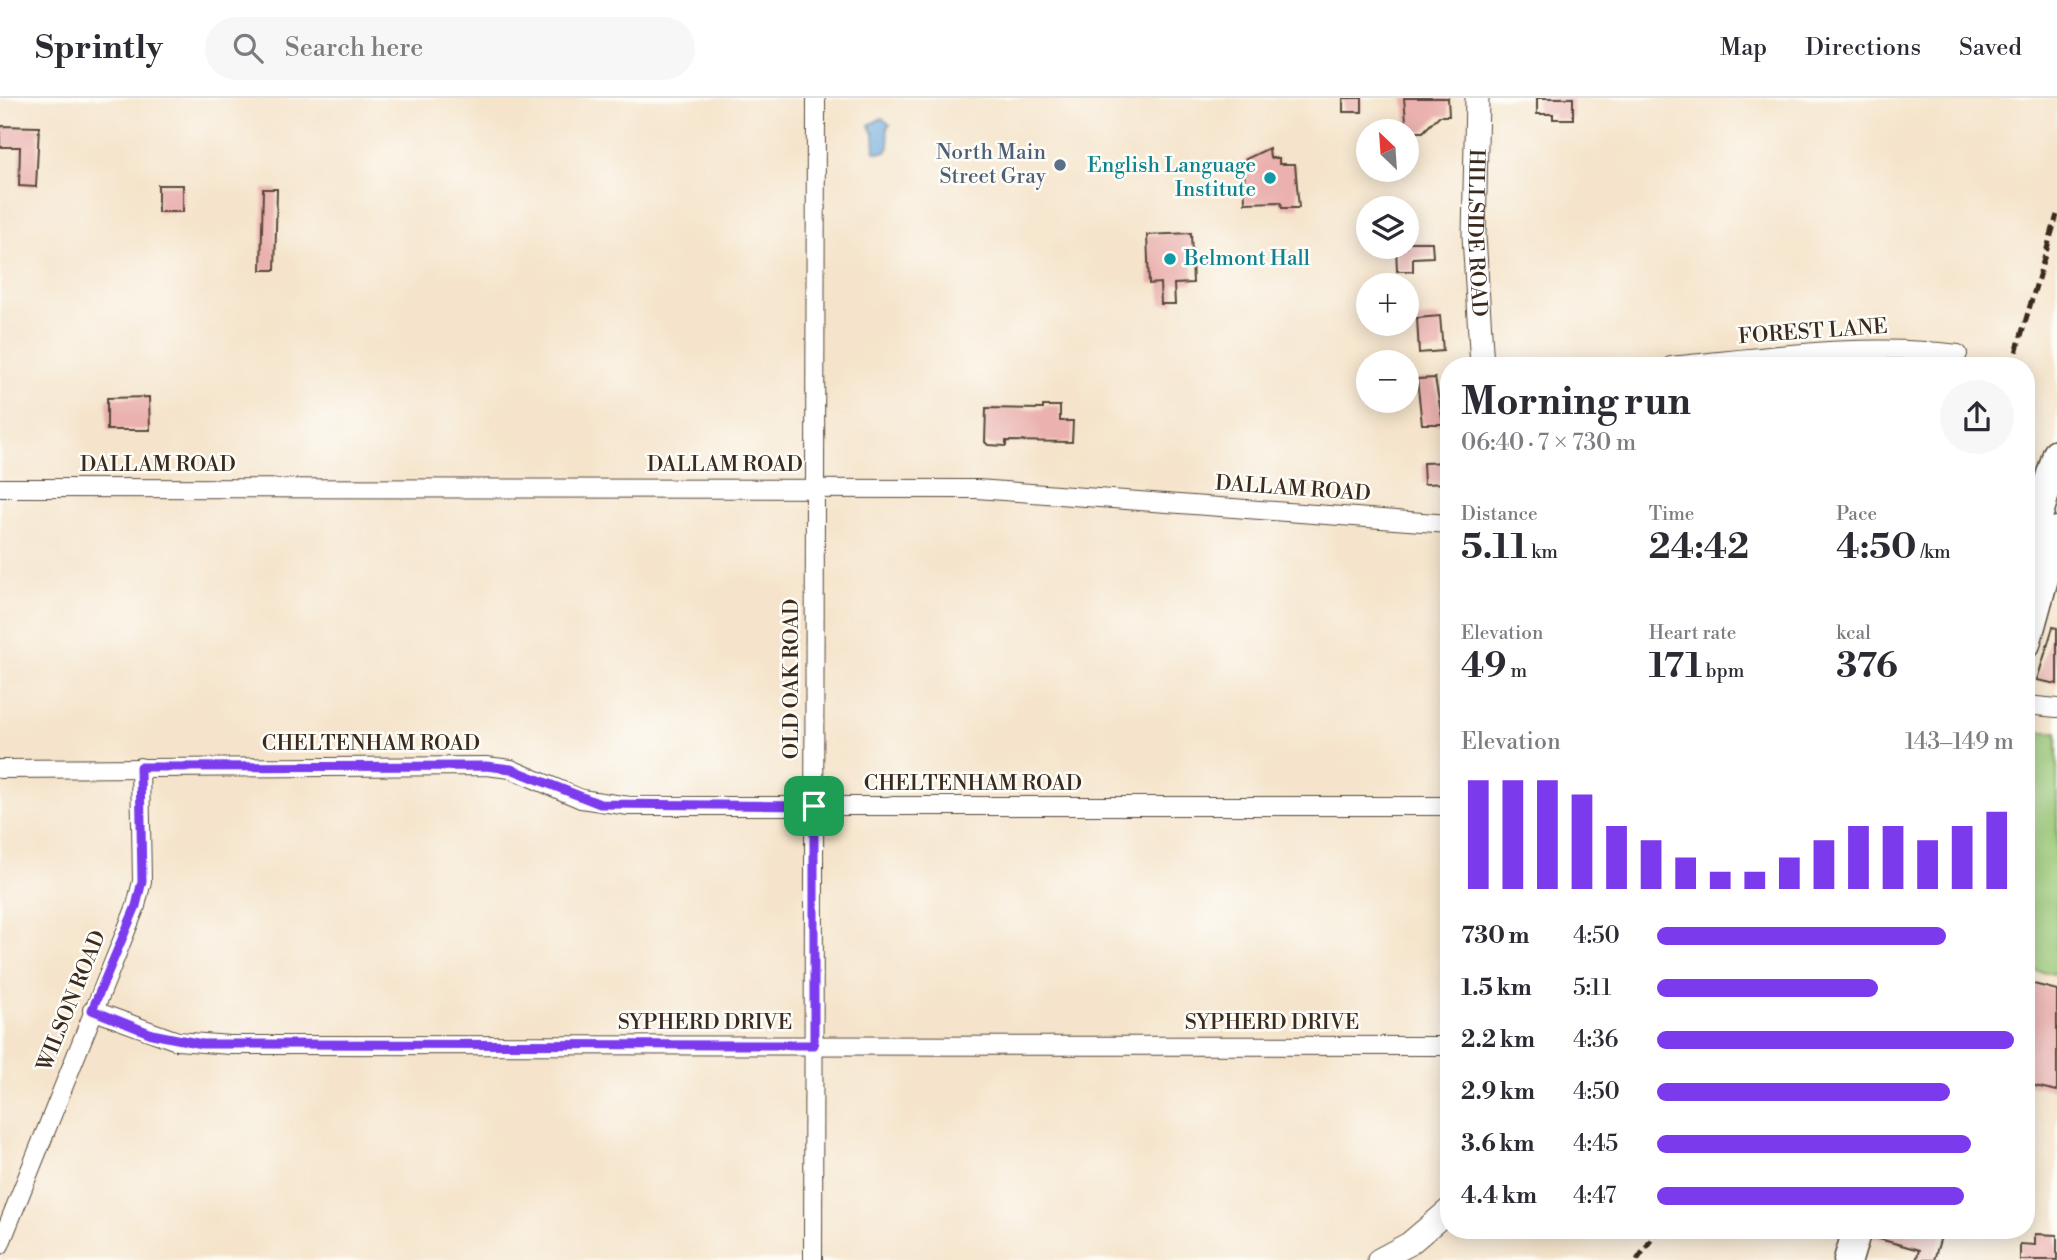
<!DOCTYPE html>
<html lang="en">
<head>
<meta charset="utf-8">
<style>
	body { margin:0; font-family:"Libre Bodoni",serif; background:#f7f7f7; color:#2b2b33; height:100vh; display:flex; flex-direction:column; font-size:26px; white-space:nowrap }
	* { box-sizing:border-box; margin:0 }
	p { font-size:23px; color:#7c7c81 }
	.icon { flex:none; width:38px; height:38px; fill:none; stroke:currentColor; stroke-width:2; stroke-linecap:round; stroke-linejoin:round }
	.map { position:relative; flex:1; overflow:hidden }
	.sheet { position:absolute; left:1440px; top:259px; width:595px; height:882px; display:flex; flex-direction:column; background:#fff; border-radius:28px; box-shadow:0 4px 18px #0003 }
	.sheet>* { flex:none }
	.needle { width:46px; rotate:335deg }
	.buttons { position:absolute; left:1356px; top:21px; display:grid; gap:14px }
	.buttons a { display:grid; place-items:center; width:63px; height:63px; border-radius:50%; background:#fff; box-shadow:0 4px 18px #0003; font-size:35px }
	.pin { position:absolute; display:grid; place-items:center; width:60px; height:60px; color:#fff; margin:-30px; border-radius:14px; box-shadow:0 4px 10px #0006 }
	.round { display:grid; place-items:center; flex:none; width:74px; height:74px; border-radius:37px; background:#f7f7f7 }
	.summary { display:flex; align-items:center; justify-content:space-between; height:119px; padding:0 21px }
	h1 { font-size:38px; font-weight:700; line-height:52px }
	.metrics { display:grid; grid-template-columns:repeat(3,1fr); gap:10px; height:119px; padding:7px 21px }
	.metrics div { display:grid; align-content:center }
	.metrics b { font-size:35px; font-weight:700 }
	.metrics small { font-size:19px; font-weight:400 }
	.metrics p { font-size:19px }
	.chart { height:196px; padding:14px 21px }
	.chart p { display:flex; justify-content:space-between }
	.chart svg { width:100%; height:126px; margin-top:7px; stroke:#7c3aed; stroke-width:6 }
	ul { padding:0 21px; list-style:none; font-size:23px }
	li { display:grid; grid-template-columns:112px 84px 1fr; align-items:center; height:52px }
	li i { height:18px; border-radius:9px; background:#7c3aed }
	header { display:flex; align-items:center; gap:42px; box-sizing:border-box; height:98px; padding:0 35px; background:#fff; border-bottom:2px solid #e1e1e2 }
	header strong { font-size:33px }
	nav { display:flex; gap:38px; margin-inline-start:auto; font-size:24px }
	.search { width:490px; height:63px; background:#f7f7f7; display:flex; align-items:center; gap:18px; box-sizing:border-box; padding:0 24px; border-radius:38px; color:#7c7c81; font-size:26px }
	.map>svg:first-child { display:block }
	.green { fill:#99c876; stroke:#6a794a; stroke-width:2 }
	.water { fill:#6ca9de; stroke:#546a7e; stroke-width:2 }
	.building { fill:#eab1af }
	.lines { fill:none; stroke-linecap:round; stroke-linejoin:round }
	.minor-casing { stroke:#574638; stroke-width:20 }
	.tertiary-casing { stroke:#574638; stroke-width:25 }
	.primary-casing { stroke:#574638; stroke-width:31 }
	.minor { stroke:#fff; stroke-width:18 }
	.tertiary { stroke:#fff; stroke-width:23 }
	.primary { stroke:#fff; stroke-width:28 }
	.rail { stroke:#3b2a1e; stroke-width:5; stroke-dasharray:10 5; stroke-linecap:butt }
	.route-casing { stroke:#fff; stroke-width:14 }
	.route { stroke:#7c3aed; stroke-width:9 }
	.service-dot { fill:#5c6f8a; stroke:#fdfcf7; stroke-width:2.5 }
	.culture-dot { fill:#0f9aa8; stroke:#fdfcf7; stroke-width:2.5 }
	.labels { text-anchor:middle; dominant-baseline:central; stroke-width:5; stroke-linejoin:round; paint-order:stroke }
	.service-label { font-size:21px; fill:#4e5e75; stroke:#fdfcf7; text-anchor:end }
	.culture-label { font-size:21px; fill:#0d838f; stroke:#fdfcf7; text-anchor:end }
	.street-label { font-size:21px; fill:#3b2a1e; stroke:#fdfcf7 }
</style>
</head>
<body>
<header>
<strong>Sprintly</strong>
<div class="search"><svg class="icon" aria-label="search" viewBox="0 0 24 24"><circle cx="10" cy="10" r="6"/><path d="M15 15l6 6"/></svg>Search here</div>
<nav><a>Map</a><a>Directions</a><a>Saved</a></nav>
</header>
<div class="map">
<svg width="2057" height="1162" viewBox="0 0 2057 1162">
	<rect width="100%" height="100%" fill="#fdfcf7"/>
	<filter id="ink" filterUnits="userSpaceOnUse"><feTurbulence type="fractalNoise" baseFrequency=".0143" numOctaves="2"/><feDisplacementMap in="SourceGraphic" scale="14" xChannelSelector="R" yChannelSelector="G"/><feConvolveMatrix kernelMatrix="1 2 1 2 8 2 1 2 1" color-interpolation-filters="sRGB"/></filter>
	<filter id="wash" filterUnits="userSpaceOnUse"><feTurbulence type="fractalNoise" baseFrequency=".00686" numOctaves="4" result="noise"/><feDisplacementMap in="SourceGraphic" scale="28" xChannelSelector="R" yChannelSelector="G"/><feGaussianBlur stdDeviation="1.57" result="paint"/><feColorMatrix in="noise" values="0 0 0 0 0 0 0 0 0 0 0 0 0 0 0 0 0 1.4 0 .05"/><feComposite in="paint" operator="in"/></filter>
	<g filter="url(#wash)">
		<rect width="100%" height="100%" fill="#f5e4cb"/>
		<path class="green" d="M2027,634H2057V876L2027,872Z"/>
		<path class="water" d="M882,20L890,27L887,29L889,49L886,54H875L874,36L869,27Z"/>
		<g id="blocks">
			<g class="building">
				<rect x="1343" y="0" width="19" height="14"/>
				<path d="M1404,0H1448L1449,18H1439L1423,34H1407Z"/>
				<path d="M1537,0H1573V21H1553V16H1537Z"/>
				<path d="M0,28L39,29L36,89L19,88L20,49H0Z"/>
				<path d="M1269,50L1270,60H1279V66H1295L1299,110H1282L1281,104L1245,105L1244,62Z"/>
				<rect x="158" y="87" width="25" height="27"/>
				<path d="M263,91H277L275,172H261Z"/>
				<path d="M1191,135L1193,185L1174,186L1175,206H1161L1160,185L1149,186L1147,137Z"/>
				<path d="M1407,144H1432L1433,159L1413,160V173H1397L1396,149H1407Z"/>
				<path d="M1440,218L1443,253L1419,255L1417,220Z"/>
				<path d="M1435,280L1443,326H1422L1417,281Z"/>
				<path d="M149,299L150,332H107V300Z"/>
				<path d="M1043,308H1060V323H1073L1072,344L1006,343V348L988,347L985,344L986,310L1043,311Z"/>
				<path d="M1449,364V385L1424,386L1423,365Z"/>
				<path d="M2053,529L2057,530V586L2037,582Z"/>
				<path d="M2026,884L2057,892V993L2026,986Z"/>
				<path d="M1873,1132H1943L1934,1162H1916L1919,1152L1872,1139Z"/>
				<path d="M2035,1136L2057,1137V1162H2020V1146L2035,1147Z"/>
			</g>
		</g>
	</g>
	<g filter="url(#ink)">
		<use href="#blocks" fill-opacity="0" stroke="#574638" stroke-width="2"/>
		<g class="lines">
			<defs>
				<g id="minor">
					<path d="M1671,268C1766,259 1862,244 1958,256"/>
					<path d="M0,390L977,391L1449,426"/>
					<path d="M2026,607L2057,610"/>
					<path d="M0,671L486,668L511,671L581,701L629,708H1449"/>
					<path d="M92,912L177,943L230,947L1449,948"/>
					<path d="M0,1147L136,808L142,783L140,669"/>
					<path d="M813,1162L816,0"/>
				</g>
				<g id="tertiary">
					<path id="s1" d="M1477,0L1474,138L1482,268"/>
					<path d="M1379,1162L1409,1146L1449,1112"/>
				</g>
				<g id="primary">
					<path d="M2026,459L2057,356"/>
					<path d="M2026,546L2057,433"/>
					<path d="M1848,1162L1857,1132"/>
				</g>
			</defs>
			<use href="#minor" class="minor-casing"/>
			<use href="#tertiary" class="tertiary-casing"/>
			<use href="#primary" class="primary-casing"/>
			<use href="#minor" class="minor"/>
			<use href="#tertiary" class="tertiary"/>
			<use href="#primary" class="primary"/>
			<g class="rail">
				<path d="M2012,268L2057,117"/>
				<path d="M1637,1162L1658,1132"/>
			</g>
		</g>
	</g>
	<g class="lines" filter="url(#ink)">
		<defs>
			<path id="route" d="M486,668L511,671L600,706L814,708V947L202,946L152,936L92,912L136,808L142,783L140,669Z"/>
		</defs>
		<use href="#route" class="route-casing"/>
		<use href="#route" class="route"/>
	</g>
	<circle class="service-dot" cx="1060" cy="67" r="7"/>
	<g class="culture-dot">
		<circle cx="1270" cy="80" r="7"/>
		<circle cx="1170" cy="161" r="7"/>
	</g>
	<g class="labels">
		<g class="service-label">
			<text x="1046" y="55">North Main<tspan x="1046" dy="24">Street Gray</tspan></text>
		</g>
		<g class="culture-label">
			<text x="1256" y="68">English Language<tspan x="1256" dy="24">Institute</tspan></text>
			<text x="1184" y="161" text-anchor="start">Belmont Hall</text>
		</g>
		<g class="street-label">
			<text stroke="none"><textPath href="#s1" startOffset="135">HILLSIDE ROAD</textPath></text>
			<text transform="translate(1813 234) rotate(-4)">FOREST LANE</text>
			<text x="158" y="367">DALLAM ROAD</text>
			<text x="725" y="367">DALLAM ROAD</text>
			<text transform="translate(1293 391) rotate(4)">DALLAM ROAD</text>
			<text transform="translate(792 581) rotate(-90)">OLD OAK ROAD</text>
			<text x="371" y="646">CHELTENHAM ROAD</text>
			<text x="973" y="686">CHELTENHAM ROAD</text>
			<text transform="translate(72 903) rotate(-68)">WILSON ROAD</text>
			<text x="705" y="925">SYPHERD DRIVE</text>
			<text x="1272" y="925">SYPHERD DRIVE</text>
		</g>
	</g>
</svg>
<div class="buttons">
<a><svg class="needle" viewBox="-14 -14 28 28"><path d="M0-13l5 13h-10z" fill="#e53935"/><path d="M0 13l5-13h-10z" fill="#7c7c81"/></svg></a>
<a><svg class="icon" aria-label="layers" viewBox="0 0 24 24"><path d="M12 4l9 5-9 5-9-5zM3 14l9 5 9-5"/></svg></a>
<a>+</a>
<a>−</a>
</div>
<div class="pin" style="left:814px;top:708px;background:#1e9e55"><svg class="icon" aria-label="arrive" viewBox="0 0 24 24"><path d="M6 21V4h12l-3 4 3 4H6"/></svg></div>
<section class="sheet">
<div class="summary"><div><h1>Morning run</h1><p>06:40 · 7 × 730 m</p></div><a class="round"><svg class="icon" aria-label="share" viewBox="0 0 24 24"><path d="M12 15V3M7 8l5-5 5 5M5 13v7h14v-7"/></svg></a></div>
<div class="metrics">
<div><p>Distance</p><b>5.11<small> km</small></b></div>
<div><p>Time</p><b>24:42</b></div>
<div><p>Pace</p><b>4:50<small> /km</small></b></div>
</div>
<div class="metrics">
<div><p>Elevation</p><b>49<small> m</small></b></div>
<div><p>Heart rate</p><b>171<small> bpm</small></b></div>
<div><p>kcal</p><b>376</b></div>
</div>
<div class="chart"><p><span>Elevation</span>143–149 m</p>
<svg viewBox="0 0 160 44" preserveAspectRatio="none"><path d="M5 44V6M15 44V6M25 44V6M35 44V11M45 44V22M55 44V27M65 44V33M75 44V38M85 44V38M95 44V33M105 44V27M115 44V22M125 44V22M135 44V27M145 44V22M155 44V17"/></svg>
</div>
<ul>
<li><b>730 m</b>4:50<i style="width:81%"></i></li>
<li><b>1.5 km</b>5:11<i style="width:62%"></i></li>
<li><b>2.2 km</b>4:36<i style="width:100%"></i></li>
<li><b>2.9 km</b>4:50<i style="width:82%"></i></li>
<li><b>3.6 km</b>4:45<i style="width:88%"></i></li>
<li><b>4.4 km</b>4:47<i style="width:86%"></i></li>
</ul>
</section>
</div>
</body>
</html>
